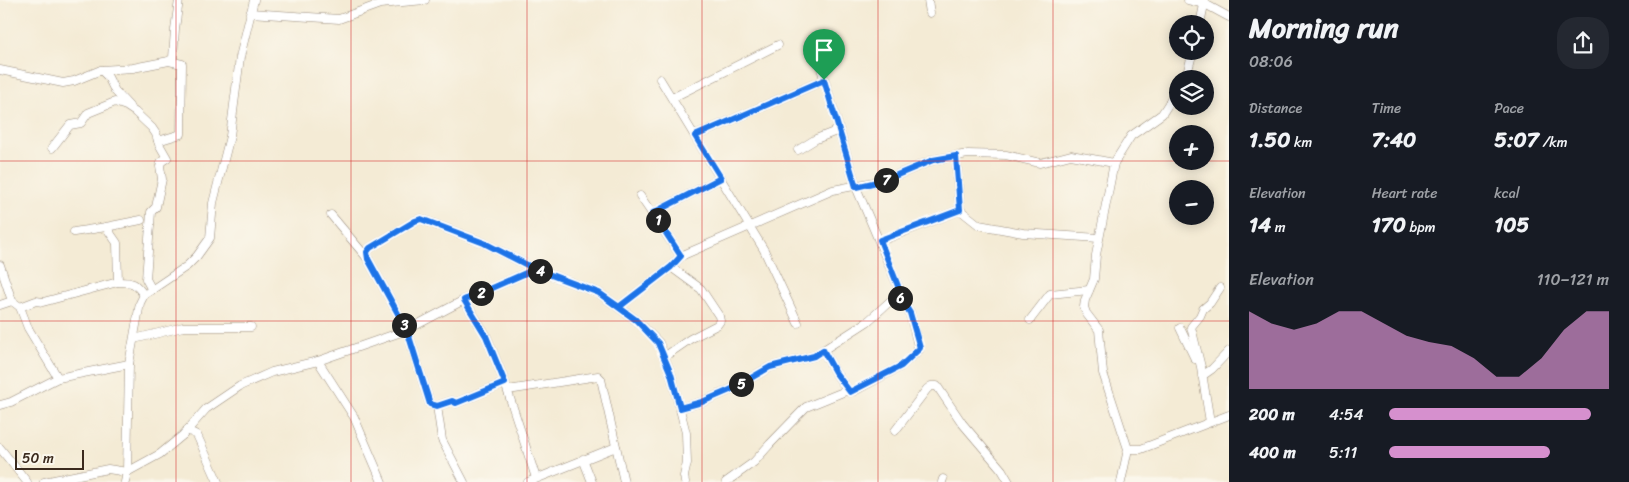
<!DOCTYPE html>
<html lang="en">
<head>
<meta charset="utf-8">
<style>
	body { margin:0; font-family:Sriracha,sans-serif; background:#242831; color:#f1f3f6; height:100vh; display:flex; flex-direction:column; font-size:19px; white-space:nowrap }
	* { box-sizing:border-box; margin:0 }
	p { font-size:16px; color:#9ea1a6 }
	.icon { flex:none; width:28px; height:28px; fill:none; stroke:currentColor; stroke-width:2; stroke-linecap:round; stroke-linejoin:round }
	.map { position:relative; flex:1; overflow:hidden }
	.details { display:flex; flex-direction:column; background:#171b24; width:400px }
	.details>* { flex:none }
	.tools { position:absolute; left:1169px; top:15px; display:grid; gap:10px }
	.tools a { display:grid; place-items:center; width:45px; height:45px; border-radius:50%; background:#171b24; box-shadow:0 2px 12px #0003; font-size:25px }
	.scale { position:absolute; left:15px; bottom:12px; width:69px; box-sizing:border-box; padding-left:5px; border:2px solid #3b2a1e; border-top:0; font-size:14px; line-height:18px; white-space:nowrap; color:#3b2a1e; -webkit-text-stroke:4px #fbf7ec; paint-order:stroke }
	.pin { position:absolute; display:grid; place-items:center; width:42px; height:42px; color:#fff; margin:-51px -21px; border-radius:50% 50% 50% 0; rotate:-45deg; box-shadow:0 0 5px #0007 }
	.pin .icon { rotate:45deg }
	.km { position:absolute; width:25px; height:25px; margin:-12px; border-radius:50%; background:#222; color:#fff; font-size:14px; line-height:25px; text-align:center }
	.round { display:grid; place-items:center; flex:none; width:52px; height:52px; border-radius:20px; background:#242831 }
	.overview { display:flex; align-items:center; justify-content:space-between; height:85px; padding:0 20px }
	h1 { font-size:28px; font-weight:700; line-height:38px }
	.stats { display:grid; grid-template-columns:repeat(3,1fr); gap:8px; height:85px; padding:5px 20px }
	.stats div { display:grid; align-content:center }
	.stats b { font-size:21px; font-weight:700 }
	.stats small { font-size:14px; font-weight:400 }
	.stats p { font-size:14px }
	.chart { height:140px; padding:10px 20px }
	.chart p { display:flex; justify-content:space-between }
	.chart svg { width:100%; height:90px; margin-top:5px; fill:#d690ce; opacity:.7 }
	ul { padding:0 20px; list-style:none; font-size:16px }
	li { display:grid; grid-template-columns:80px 60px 1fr; align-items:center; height:38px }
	li i { height:12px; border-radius:6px; background:#d690ce }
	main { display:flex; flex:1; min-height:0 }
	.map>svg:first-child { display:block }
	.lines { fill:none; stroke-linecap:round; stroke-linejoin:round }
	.minor-casing { stroke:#988a7a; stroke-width:9 }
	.minor { stroke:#fff; stroke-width:8 }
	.route-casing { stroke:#fff; stroke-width:10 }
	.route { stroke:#1a73e8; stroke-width:6 }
	.grid { fill:none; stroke:#d62828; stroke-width:1; stroke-opacity:0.55 }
</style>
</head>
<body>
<main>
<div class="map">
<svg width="1229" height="482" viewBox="0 0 1229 482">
	<rect width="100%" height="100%" fill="#fbf7ec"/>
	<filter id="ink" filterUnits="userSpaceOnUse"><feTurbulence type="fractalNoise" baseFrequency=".02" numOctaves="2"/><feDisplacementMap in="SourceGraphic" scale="10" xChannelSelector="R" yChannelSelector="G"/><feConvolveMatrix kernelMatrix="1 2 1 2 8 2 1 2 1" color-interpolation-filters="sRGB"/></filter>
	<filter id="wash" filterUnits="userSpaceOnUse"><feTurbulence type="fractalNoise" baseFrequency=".0096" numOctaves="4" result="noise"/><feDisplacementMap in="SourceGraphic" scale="20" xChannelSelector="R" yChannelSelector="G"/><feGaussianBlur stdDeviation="1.12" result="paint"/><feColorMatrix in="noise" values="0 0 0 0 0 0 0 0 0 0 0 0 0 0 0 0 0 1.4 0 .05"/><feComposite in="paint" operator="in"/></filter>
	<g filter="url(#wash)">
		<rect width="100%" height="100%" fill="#f4ebd5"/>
	</g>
	<g filter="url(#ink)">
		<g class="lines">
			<defs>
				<g id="minor">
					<path d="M928,0L930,13"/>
					<path d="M1188,0L1205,4L1229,17"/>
					<path d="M250,13L339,19L380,4L425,0"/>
					<path d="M1200,24L1205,0"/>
					<path d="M0,70L63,83L74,81L101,70L133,68L169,61L173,58L175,29L179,0"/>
					<path d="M101,70L108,77L115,91L129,106"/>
					<path d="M660,79L764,250L798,323"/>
					<path d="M1184,79L1187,74L1193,51"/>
					<path d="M672,98L778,45"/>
					<path d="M695,136L824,80"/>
					<path d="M158,141L181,134L182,64L169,61"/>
					<path d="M52,148L70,125L81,123L88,113L115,102L126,106L135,112L152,128L156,134L159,144L167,158L161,162L160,166L162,179L156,207L151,212L146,279L152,290"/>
					<path d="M798,150L816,139L839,130"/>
					<path d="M956,156L960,210"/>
					<path d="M640,196L681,256"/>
					<path d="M653,213L721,178"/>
					<path d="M331,215L368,259L407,330L430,404L437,406L452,401L456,403L505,383"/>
					<path d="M106,227L117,243L118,282"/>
					<path d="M74,232L106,227L141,220"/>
					<path d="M880,241L960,210L979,225L1023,233L1099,238"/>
					<path d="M368,259L367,252L370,248L415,221L421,219L484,243L535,269L599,293L636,320L659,343L671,374L686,433L687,463L684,476L685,482"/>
					<path d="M0,265L12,301L20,307L28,328L58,378"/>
					<path d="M464,300L486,335L505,383L536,478"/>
					<path d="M0,305L12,301"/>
					<path d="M20,307L36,301L43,302L118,282C134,282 135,283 144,295"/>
					<path d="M619,307L671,267L681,256L833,190L885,180L933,160L968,154L1006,155L1040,163L1071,155L1114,163"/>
					<path d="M1030,320L1050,294L1089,290"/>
					<path d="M1180,328L1195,359"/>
					<path d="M134,339L183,327H251"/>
					<path d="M823,350L835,372L848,390"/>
					<path d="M664,357L690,339L717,325L720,321L719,316L701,289L671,267"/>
					<path d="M318,361L354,417L382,482"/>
					<path d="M1202,376L1212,369L1229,351"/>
					<path d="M508,390L598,376L601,379L624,482"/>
					<path d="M0,405L11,402L58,378L129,364"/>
					<path d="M437,406L442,440L464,482"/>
					<path d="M680,408L702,402L730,390L770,367L814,356L867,322L898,294"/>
					<path d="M1210,422L1201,367L1191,327L1200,316L1203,309L1210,303L1220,288"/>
					<path d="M187,430L197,435L218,482"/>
					<path d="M895,431L927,389L931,386H937L962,423L1002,470L1009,482"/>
					<path d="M0,448L27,482"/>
					<path d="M1128,449H1141L1229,415"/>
					<path d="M583,459L592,482"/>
					<path d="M44,482L108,469L127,472L160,454L183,435L206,409L240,386L272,372L318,361L407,330L464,300L535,269"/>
					<path d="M125,482L127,472L129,364L140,303L144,295L187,266L197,256L210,238L213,203L230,136L240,57L254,0"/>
					<path d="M528,482L616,447"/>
					<path d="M726,482L754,462L770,444L806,407L848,390L850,392L854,391L901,366L919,350L910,313L898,294V286L856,187L818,58"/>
					<path d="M942,482L943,479"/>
					<path d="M1121,482L1128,449L1103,373L1099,330L1086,313L1084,307L1085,300L1094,279L1096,255L1114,163L1131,136L1162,114L1178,89"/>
				</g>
			</defs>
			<use href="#minor" class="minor-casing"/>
			<use href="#minor" class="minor"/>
		</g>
	</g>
	<g class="lines" filter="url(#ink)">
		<defs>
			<path id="route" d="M824,80L695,136L721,178L653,213L681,256L671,267L619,307L599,293L535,269L464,300L486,336L505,383L456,403L452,401L437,406L430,404L407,330L368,259L367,252L370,248L415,221L421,219L484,243L535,269L599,293L636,320L658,343L671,374L680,408L702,402L730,390L770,367L814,356L823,350L835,372L850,392L901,366L920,348L910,313L898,294V286L880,240L960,210L956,156L933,160L885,180L856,187L824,80"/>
		</defs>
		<use href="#route" class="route-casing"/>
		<use href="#route" class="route"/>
	</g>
	<path class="grid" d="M176,0V482M351,0V482M527,0V482M702,0V482M878,0V482M1053,0V482M0,161H1178M1205,161H1229M0,321H1229"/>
</svg>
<div class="tools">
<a><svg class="icon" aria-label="locate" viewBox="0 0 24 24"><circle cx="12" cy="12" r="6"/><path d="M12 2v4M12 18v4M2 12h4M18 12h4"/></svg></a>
<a><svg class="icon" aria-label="layers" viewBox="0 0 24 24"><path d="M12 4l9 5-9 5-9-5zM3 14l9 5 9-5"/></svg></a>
<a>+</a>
<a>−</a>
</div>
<div class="scale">50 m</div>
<div class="pin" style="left:824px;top:80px;background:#1e9e55"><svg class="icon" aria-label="arrive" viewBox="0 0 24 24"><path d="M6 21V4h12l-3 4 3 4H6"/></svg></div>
<b class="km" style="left:658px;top:220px">1</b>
<b class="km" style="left:481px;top:293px">2</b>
<b class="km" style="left:404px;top:325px">3</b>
<b class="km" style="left:540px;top:271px">4</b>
<b class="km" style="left:741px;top:384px">5</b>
<b class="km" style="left:900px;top:298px">6</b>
<b class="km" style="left:886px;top:180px">7</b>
</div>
<section class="details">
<div class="overview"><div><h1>Morning run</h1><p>08:06</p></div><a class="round"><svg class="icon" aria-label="share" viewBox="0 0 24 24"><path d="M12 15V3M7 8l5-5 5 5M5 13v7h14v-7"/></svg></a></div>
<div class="stats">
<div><p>Distance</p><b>1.50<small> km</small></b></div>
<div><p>Time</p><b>7:40</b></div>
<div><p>Pace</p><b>5:07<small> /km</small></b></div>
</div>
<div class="stats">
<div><p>Elevation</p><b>14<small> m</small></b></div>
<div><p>Heart rate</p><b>170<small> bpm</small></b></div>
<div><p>kcal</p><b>105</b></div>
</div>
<div class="chart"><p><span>Elevation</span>110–121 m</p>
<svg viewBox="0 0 160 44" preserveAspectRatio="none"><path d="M0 44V6L10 12L20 15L30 12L40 6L50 6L60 12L70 18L80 21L90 23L100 29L110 38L120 38L130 29L140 15L150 6L160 6V44z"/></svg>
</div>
<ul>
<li><b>200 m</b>4:54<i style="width:92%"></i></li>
<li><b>400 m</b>5:11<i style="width:73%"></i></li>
</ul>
</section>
</main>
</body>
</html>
